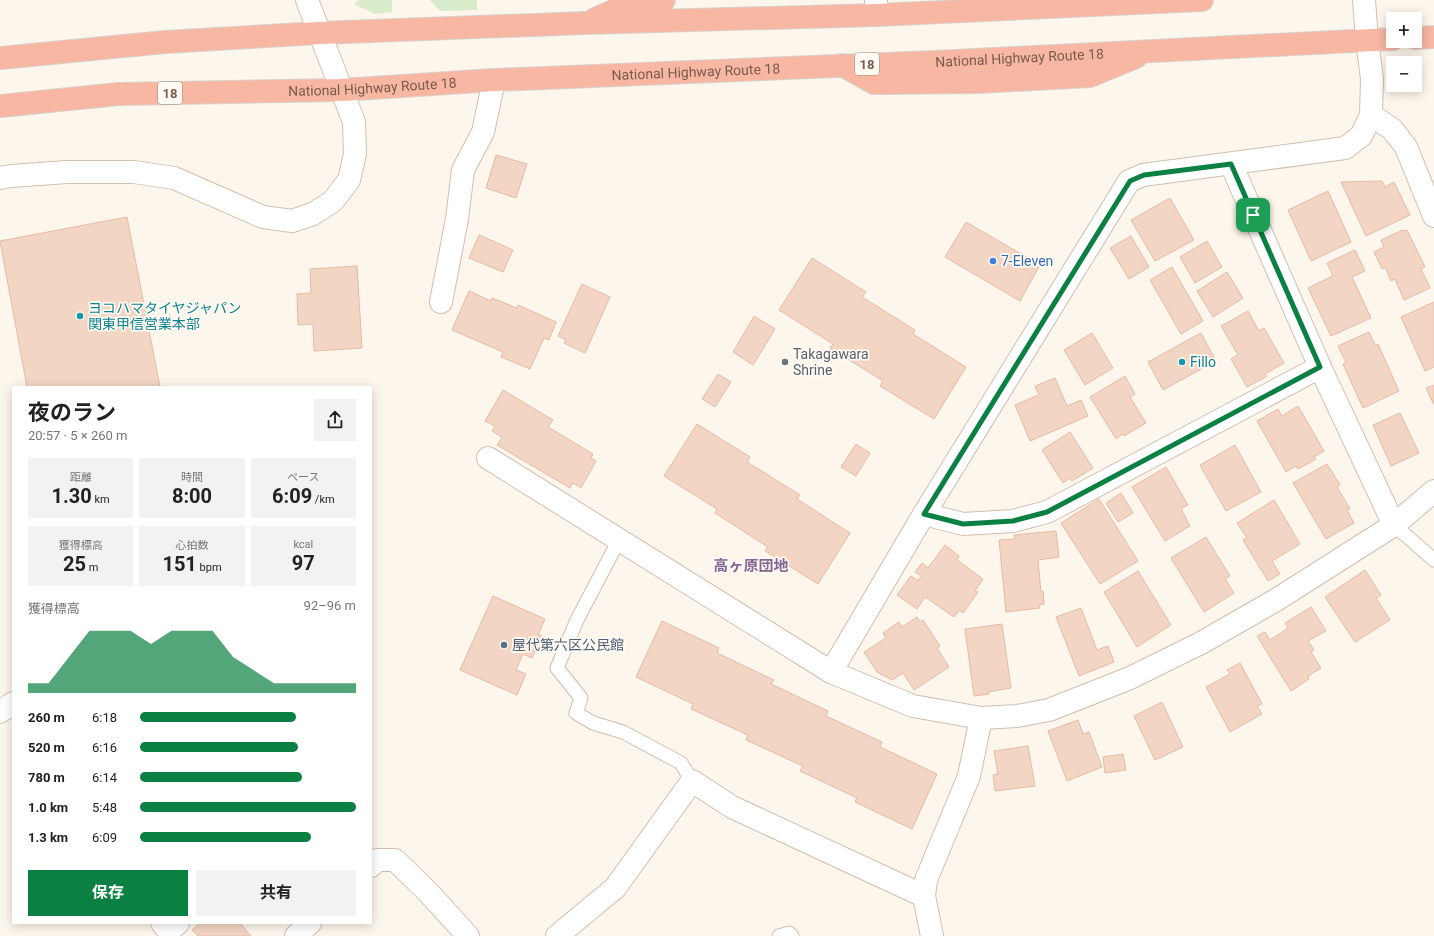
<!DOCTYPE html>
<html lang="ja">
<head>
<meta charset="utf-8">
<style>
	body { margin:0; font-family:Roboto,"Noto Sans JP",sans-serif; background:#f2f2f2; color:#222; height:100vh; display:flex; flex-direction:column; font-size:15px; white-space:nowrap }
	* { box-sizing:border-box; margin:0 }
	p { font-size:13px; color:#767676 }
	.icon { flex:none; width:22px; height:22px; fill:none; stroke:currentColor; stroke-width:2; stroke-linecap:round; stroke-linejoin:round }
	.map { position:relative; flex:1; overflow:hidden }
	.panel { position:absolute; left:12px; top:386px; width:360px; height:538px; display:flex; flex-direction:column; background:#fff; border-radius:0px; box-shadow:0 2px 10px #0003 }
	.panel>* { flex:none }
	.buttons { position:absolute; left:1386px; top:12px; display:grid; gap:8px }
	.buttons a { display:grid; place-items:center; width:36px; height:36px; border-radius:0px; background:#fff; box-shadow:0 2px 10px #0003; font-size:20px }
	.pin { position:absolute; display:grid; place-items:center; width:34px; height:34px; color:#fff; margin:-17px; border-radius:8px; box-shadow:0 2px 6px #0006 }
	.round { display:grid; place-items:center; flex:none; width:42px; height:42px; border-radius:0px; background:#f2f2f2 }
	.overview { display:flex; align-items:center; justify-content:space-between; height:68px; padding:0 16px }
	h1 { font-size:22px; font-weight:700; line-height:30px }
	.figures { display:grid; grid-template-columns:repeat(3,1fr); gap:6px; height:68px; padding:4px 16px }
	.figures div { display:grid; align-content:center; border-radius:0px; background:#f2f2f2; text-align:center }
	.figures b { font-size:20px; font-weight:700 }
	.figures small { font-size:11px; font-weight:400 }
	.figures p { font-size:11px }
	.chart { height:112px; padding:8px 16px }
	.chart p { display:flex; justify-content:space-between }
	.chart svg { width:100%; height:72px; margin-top:4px; fill:#0b8043; opacity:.7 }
	.primary-button { display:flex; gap:8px; margin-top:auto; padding:8px 16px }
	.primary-button a { flex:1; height:46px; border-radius:0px; background:#0b8043; color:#fff; font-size:16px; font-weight:700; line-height:46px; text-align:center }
	.primary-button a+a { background:#f2f2f2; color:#222 }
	ul { padding:0 16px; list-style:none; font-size:13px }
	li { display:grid; grid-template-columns:64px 48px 1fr; align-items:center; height:30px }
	li i { height:10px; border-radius:5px; background:#0b8043 }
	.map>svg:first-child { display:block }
	.green { fill:#d8ecc9 }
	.building { fill:#f3d5c3; stroke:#e6bba3 }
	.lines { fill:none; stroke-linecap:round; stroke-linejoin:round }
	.lane-casing { stroke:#d1beb0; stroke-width:15 }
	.street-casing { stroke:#d1beb0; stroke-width:24 }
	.secondary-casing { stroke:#d6c0b0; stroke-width:24 }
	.highway-casing { stroke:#dad1cd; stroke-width:24 }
	.lane { stroke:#fff; stroke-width:13 }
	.street { stroke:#fff; stroke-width:22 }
	.secondary { stroke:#fff; stroke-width:22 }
	.highway { stroke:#f7b7a3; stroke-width:22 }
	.route-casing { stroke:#fff; stroke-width:8 }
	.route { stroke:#0b8043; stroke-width:5 }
	.shop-dot { fill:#3f7fe0; stroke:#fffaf3; stroke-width:1.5 }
	.culture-dot { fill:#0f9aa8; stroke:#fffaf3; stroke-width:1.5 }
	.worship-dot { fill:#6b7280; stroke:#fffaf3; stroke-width:1.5 }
	.service-dot { fill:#5c6f8a; stroke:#fffaf3; stroke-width:1.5 }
	.labels { text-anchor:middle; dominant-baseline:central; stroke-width:3.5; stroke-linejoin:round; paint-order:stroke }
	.shield { fill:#fffaf3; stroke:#a28b7f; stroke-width:1 }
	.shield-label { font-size:13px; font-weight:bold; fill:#7a5c4d }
	.street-label { font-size:14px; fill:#7a5c4d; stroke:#fffaf3 }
	.shop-label { font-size:14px; fill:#366cbe; stroke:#fffaf3; text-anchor:start }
	.culture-label { font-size:14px; fill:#0d838f; stroke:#fffaf3; text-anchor:start }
	.worship-label { font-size:14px; fill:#5b616d; stroke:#fffaf3; text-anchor:start }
	.service-label { font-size:14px; fill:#4e5e75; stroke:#fffaf3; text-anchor:start }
	.neighbourhood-label { font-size:15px; font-weight:bold; fill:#846695; stroke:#fffaf3 }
</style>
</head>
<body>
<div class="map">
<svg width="1434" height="936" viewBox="0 0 1434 936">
	<rect width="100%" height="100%" fill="#fdf6ec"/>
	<g class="green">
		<path d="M359,0H392V12L375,14L354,4Z"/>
		<path d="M430,0H477V10L440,11Z"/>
	</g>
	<g class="building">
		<path d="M496,155L527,164L516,198L486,188Z"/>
		<path d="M1382,181L1385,187L1394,182L1410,215L1366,236L1341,182Z"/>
		<path d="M1328,191L1351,242L1311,261L1288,210Z"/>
		<path d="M1170,198L1194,240L1155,261L1131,220Z"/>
		<path d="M127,217L160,387H27L0,241Z"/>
		<path d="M966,222L1040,265L1020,301L945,257Z"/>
		<path d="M1403,230L1404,231L1407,230L1425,267L1421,269L1430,288L1404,300L1395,279L1391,281L1385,267L1382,269L1374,252L1384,247L1381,240Z"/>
		<path d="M479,235L513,250L503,272L469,258Z"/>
		<path d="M1131,236L1149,267L1129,279L1110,248Z"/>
		<path d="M1207,241L1222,267L1195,283L1180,257Z"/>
		<path d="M1355,250L1365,271L1352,277L1371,318L1331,336L1308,288L1333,276L1327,263Z"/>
		<path d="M812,258L866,292L862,297L915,330L913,334L966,367L934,419L880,386L883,381L830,348L833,344L779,310Z"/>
		<path d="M357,266L362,348L314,351L313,324L298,325L297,294L311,293L310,269Z"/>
		<path d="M1172,267L1203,321L1181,334L1150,280Z"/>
		<path d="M1227,272L1243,298L1213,317L1197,291Z"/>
		<path d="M582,284L610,297L585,353L564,343L566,340L558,336Z"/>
		<path d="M469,291L491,301L492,298L517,308L518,305L556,322L549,340L544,338L530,369L501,357L503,352L452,330Z"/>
		<path d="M1434,302V367L1425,371L1401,317Z"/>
		<path d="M1248,311L1259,331L1264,328L1284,363L1265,374L1267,376L1247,387L1231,359L1238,355L1221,326Z"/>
		<path d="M754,316L775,329L753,365L733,352Z"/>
		<path d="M1369,332L1375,345L1378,344L1399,391L1363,408L1343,364L1346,363L1338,346Z"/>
		<path d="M1092,333L1113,368L1085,385L1064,350Z"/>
		<path d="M1201,333L1216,361L1163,390L1148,362Z"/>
		<path d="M718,374L731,382L715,407L702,399Z"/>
		<path d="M1125,376L1135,394L1130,397L1146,423L1124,436L1123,434L1116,439L1090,397Z"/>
		<path d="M1055,378L1067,406L1081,400L1088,416L1030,441L1015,405L1039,395L1035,386Z"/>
		<path d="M1434,385V405L1426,388Z"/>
		<path d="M503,390L553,420L548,427L593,454L591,458L596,461L581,488L573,483L570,488L497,445L502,437L492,431L495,426L485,421Z"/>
		<path d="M1298,406L1324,451L1314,457L1316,459L1298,469L1296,466L1286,472L1257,421L1278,409L1282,416Z"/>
		<path d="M1400,413L1419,453L1391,466L1373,425Z"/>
		<path d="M697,424L750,457L747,462L800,495L797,499L850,533L818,584L765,551L768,547L715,513L717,509L664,476Z"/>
		<path d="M1070,432L1093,468L1072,481L1070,478L1063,483L1042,450Z"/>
		<path d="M856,444L870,453L856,476L841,467Z"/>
		<path d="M1235,445L1261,492L1226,511L1200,465Z"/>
		<path d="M1327,464L1340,485L1337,487L1350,509L1347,510L1354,523L1326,539L1293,483Z"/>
		<path d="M1166,467L1188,505L1181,509L1190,526L1165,541L1132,487Z"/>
		<path d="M1121,493L1133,513L1118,522L1106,503Z"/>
		<path d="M1099,499L1138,561L1100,584L1061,523Z"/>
		<path d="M1274,500L1300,544L1272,561L1280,574L1268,581L1243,540L1247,538L1237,523Z"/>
		<path d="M1056,531L1059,557L1038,560L1041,592L1043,591L1044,604L1039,605L1040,608L1006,612L999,540L1015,539L1014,535Z"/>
		<path d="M1206,537L1230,576L1225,579L1234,593L1204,612L1171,558Z"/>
		<path d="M945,545L959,556L957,560L983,579L975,591L978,592L963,613L959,610L954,617L925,597L917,609L897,595L911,576L918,581L921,576L915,572L922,563L928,568Z"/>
		<path d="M1365,570L1381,595L1376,598L1390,620L1355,642L1325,597Z"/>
		<path d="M1138,571L1171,625L1137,647L1104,592Z"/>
		<path d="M493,596L545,619L538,635L542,636L532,658L523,654L516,670L526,674L517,695L460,670Z"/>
		<path d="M1311,607L1326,631L1308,641L1314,650L1311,652L1321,668L1308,676L1309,679L1291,691L1257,636L1265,632L1270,640L1288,628L1285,623Z"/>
		<path d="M1081,608L1097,650L1108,646L1114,662L1079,676L1056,617Z"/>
		<path d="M917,617L920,622L923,620L940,646L937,648L949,667L914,690L903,673L892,680L877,672L864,652L886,638L883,633L899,622L902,627Z"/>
		<path d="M662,621L719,648L717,653L774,680L771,684L828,711L826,716L882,742L880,747L937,774L912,829L855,802L857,798L800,771L803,766L746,740L748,735L691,709L693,704L636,677Z"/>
		<path d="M1002,624L1011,688L988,692L989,694L974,696L965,629Z"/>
		<path d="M1240,663L1262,704L1257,706L1262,714L1230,732L1206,687L1230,674L1227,670Z"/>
		<path d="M1162,702L1183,747L1155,760L1134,716Z"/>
		<path d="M1078,720L1083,734L1089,732L1102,767L1067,781L1048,731Z"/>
		<path d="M1028,746L1035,786L995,791L993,775L998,774L994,751Z"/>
		<path d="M1123,754L1126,770L1105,773L1103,757Z"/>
		<path d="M200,923H240L251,936H198L192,930Z"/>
	</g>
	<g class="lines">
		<defs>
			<g id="lane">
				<path d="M1394,525L1434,560"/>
				<path d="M619,540L577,620L557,668L581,698L576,713L593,723L623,732L681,763L692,781"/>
				<path d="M779,936L789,933L792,936"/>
			</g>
			<g id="street">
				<path d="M876,0L877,15"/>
				<path d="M1371,115L1392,129L1406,147L1434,216"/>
				<path d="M441,302L457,219L463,170L483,132L494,80"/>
				<path d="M488,458L831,672L913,706L981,718L1017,716L1049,710L1130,678L1201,643L1276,600L1394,525L1320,367L1231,164"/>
				<path d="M924,514L963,524L1013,521L1047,512L1320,367"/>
				<path d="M1394,525L1434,491"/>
				<path d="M831,672L924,514L1129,181L1143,175L1345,148L1361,136L1371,115L1372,79L1367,40"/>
				<path d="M0,712L13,703"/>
				<path d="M371,866L377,860H395L427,891L468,936"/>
				<path d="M162,923L169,931L178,923"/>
				<path d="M296,936L310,923"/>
				<path d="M557,936L615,888L692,781L732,807L924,896"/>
				<path d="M932,936L924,896L926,880L969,776L981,718"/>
			</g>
			<g id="secondary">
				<path d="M1364,0L1367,40"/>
				<path d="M0,178L11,176L67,172H134L174,178L263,217L292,221L313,214L333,201L349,180L355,154L354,122L307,0"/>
			</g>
			<g id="highway">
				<path d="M595,19L634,2L664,0"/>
				<path d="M1415,38L1434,37"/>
				<path d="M0,58L165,42L319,33L585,23L877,15L1202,0"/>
				<path d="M842,65L874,83L978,82L1090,76L1136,57"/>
				<path id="s1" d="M0,106L119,94L341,90L494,80L935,62L1393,39"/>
			</g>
		</defs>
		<use href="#lane" class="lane-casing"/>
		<use href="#street" class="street-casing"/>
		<use href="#secondary" class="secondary-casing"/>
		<use href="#highway" class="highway-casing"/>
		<use href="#lane" class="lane"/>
		<use href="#street" class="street"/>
		<use href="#secondary" class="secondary"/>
		<use href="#highway" class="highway"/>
	</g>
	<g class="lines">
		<defs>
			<path id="route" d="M1231,164L1320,367L1047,512L1013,521L963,524L924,514L1130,181L1144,175Z"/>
		</defs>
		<use href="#route" class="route-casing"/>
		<use href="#route" class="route"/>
	</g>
	<circle class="shop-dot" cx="993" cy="261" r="4"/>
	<g class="culture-dot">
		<circle cx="80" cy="316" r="4"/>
		<circle cx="1182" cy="362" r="4"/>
	</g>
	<circle class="worship-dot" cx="785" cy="362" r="4"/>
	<circle class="service-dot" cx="504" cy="645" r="4"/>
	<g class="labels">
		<g class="shield">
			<rect x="855" y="53" width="24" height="22" rx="3"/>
			<rect x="158" y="82" width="24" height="22" rx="3"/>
		</g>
		<g class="shield-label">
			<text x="867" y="64">18</text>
			<text x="170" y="93">18</text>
		</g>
		<g class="street-label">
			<text stroke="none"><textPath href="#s1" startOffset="1021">National Highway Route 18</textPath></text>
			<text stroke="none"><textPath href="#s1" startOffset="697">National Highway Route 18</textPath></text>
			<text stroke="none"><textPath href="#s1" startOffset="373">National Highway Route 18</textPath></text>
		</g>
		<g class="shop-label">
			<text x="1001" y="261">7-Eleven</text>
		</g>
		<g class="culture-label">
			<text x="88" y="308">ヨコハマタイヤジャパン<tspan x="88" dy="16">関東甲信営業本部</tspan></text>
			<text x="1190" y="362">Fillo</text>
		</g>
		<g class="worship-label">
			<text x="793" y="354">Takagawara<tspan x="793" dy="16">Shrine</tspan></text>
		</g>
		<g class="service-label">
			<text x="512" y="645">屋代第六区公民館</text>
		</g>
		<g class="neighbourhood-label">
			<text x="751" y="566">高ヶ原団地</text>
		</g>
	</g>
</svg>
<div class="buttons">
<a>+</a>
<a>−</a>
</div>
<div class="pin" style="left:1253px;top:215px;background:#1e9e55"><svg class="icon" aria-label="arrive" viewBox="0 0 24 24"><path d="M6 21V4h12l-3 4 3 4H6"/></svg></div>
<section class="panel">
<div class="overview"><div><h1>夜のラン</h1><p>20:57 · 5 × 260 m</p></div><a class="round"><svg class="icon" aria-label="share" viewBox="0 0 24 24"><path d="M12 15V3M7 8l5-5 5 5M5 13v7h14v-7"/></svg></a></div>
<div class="figures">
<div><p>距離</p><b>1.30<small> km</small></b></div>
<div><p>時間</p><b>8:00</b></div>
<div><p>ペース</p><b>6:09<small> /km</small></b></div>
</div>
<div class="figures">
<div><p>獲得標高</p><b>25<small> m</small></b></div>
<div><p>心拍数</p><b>151<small> bpm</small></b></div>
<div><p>kcal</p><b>97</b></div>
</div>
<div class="chart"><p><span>獲得標高</span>92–96 m</p>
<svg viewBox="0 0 160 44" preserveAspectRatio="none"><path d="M0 44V38L10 38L20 22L30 6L40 6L50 6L60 14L70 6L80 6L90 6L100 22L110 30L120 38L130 38L140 38L150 38L160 38V44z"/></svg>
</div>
<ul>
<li><b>260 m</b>6:18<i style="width:72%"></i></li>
<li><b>520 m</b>6:16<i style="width:73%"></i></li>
<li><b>780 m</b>6:14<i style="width:75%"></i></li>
<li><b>1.0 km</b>5:48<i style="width:100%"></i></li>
<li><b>1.3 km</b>6:09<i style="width:79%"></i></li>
</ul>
<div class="primary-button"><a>保存</a><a>共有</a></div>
</section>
</div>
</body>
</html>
